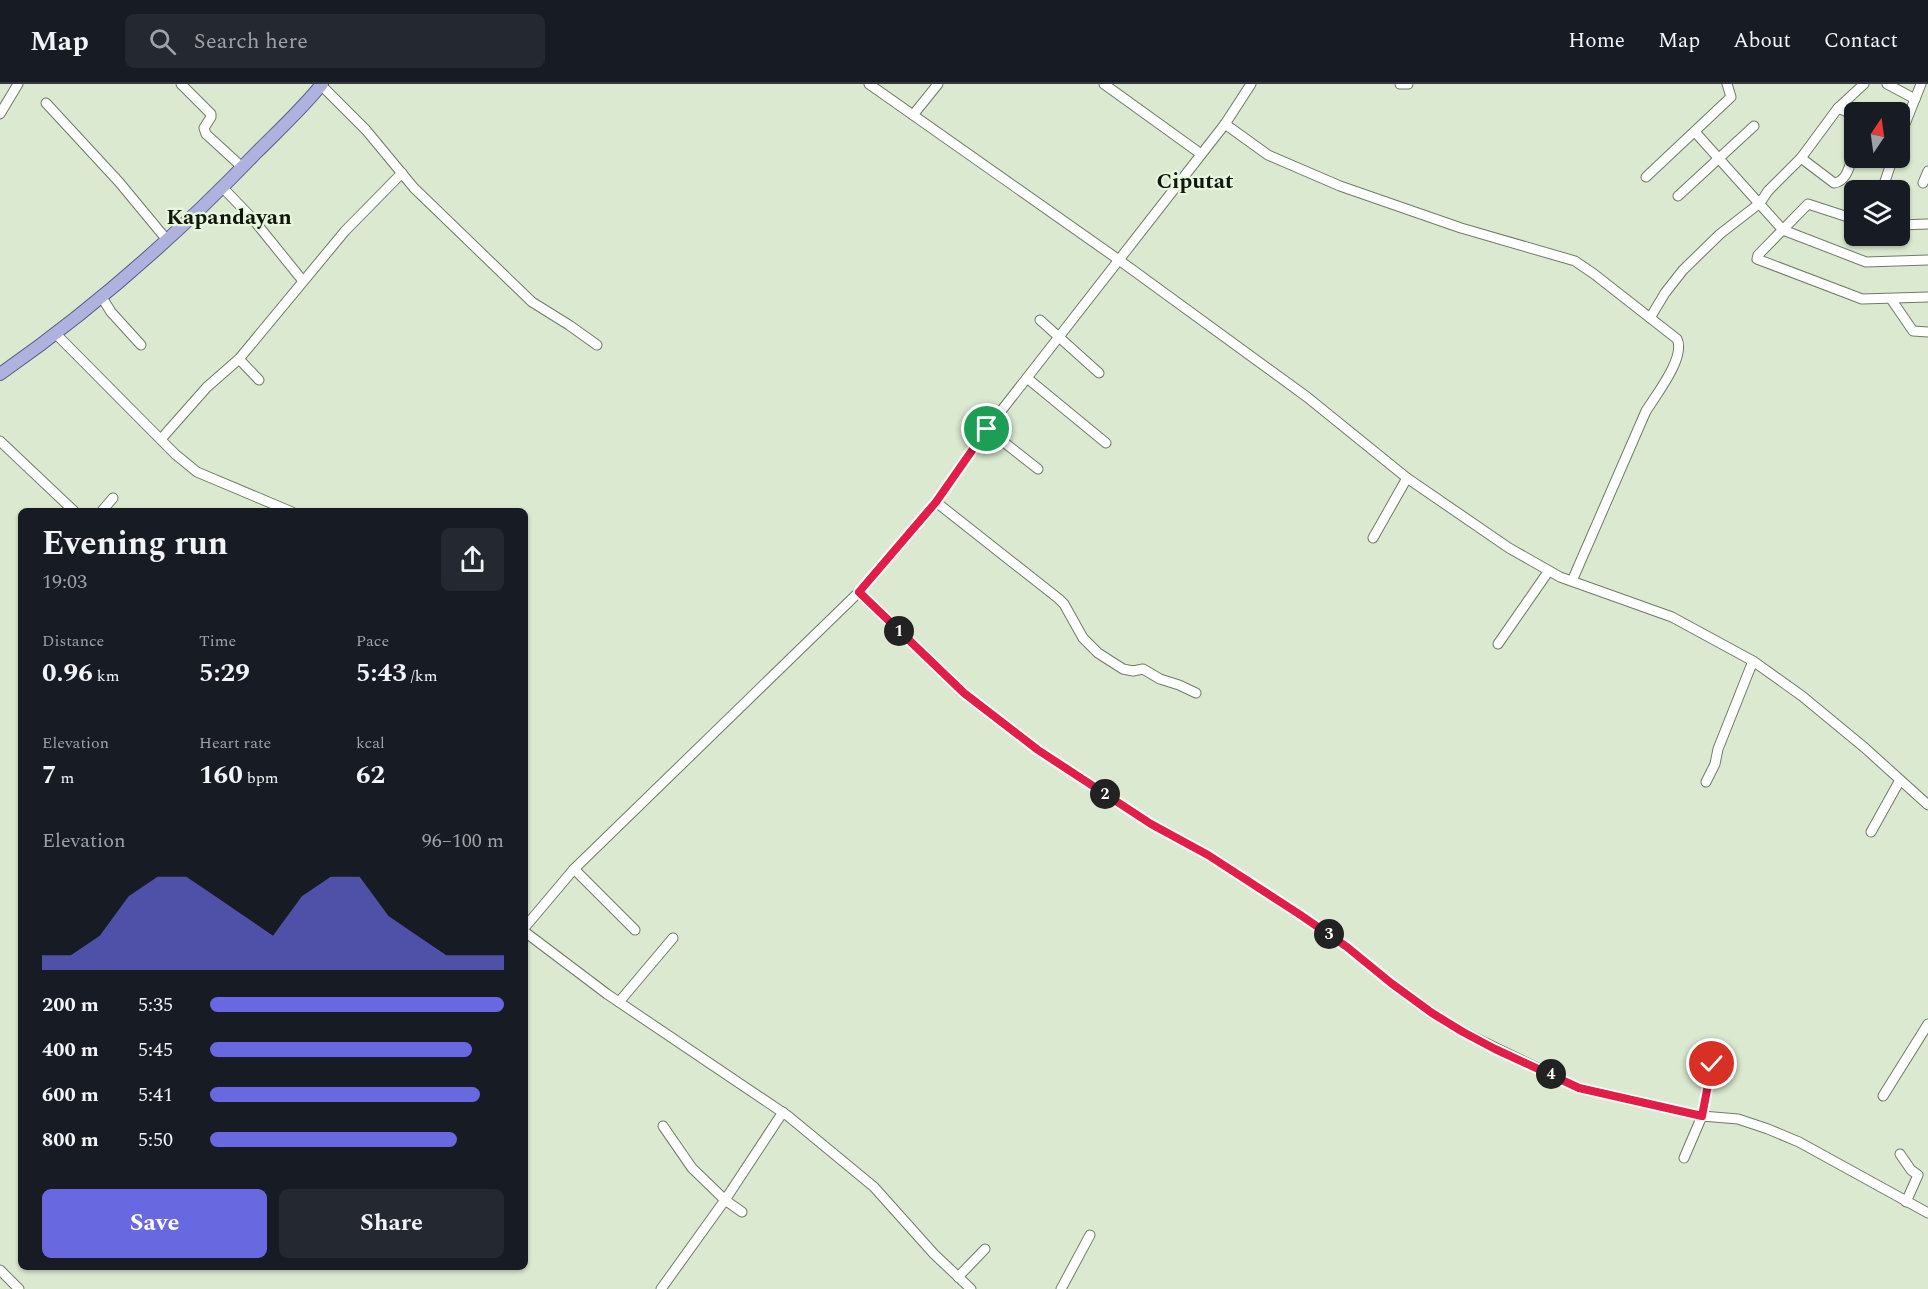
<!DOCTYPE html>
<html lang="en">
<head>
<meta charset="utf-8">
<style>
	body { margin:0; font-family:Spectral,serif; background:#242831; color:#f1f3f6; height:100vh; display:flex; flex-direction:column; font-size:22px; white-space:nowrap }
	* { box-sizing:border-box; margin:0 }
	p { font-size:20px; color:#9ea1a6 }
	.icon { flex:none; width:33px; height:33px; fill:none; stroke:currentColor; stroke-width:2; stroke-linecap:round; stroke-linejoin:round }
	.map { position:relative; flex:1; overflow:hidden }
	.sheet { position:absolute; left:18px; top:424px; width:510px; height:762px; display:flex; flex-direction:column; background:#171b24; border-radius:9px; box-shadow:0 2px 4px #0004 }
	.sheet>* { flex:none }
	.needle { width:39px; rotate:13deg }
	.tools { position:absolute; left:1844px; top:18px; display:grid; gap:12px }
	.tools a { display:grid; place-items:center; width:66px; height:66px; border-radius:9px; background:#171b24; box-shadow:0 2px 4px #0004; font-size:30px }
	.pin { position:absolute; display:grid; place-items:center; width:51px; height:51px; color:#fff; margin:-26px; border:3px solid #fff; border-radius:50%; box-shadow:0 2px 6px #0007 }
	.km { position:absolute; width:30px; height:30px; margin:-15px; border-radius:50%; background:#222; color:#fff; font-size:16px; line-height:30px; text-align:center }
	.round { display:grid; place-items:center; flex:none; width:63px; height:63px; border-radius:9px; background:#242831 }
	.overview { display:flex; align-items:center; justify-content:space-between; height:102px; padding:0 24px }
	h1 { font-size:33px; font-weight:700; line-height:45px }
	.stats { display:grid; grid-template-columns:repeat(3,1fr); gap:9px; height:102px; padding:6px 24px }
	.stats div { display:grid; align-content:center }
	.stats b { font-size:26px; font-weight:700 }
	.stats small { font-size:16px; font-weight:400 }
	.stats p { font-size:16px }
	.chart { height:168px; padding:12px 24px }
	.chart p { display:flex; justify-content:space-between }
	.chart svg { width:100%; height:108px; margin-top:6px; fill:#6868e1; opacity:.7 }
	.primary-button { display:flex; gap:12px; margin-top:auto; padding:12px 24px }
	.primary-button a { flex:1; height:69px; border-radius:9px; background:#6868e1; color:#fff; font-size:24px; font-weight:700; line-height:69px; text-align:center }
	.primary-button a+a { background:#242831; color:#f1f3f6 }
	ul { padding:0 24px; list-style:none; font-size:20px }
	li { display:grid; grid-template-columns:96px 72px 1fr; align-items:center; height:45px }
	li i { height:15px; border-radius:8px; background:#6868e1 }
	header { display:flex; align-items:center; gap:36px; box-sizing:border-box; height:84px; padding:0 30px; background:#171b24; border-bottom:2px solid #363941 }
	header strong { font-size:28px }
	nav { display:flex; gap:33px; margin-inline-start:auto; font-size:21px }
	.search { width:420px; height:54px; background:#242831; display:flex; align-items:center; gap:15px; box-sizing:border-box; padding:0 21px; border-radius:9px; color:#9ea1a6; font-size:22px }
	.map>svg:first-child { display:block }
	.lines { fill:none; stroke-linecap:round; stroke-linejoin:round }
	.minor-casing { stroke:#6f7c65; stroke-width:11 }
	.major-casing { stroke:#555b88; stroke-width:14 }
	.minor { stroke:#fff; stroke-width:9 }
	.major { stroke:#afb2df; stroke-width:12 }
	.route-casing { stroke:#fff; stroke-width:12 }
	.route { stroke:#e11d48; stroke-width:8 }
	.labels { text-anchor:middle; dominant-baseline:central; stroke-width:4.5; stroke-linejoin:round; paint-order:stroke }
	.quarter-label { font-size:22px; font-weight:bold; fill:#12170e; stroke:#e7f7dd }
</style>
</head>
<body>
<header>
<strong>Map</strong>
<div class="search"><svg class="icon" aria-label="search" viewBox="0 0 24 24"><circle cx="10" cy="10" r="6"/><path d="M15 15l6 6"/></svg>Search here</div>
<nav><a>Home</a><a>Map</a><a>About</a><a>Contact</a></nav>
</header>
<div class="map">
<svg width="1928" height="1205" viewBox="0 0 1928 1205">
	<rect width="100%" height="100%" fill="#dae9d0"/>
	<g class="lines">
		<defs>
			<g id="minor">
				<path d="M181,0L211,30V33L204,44L206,50L242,83"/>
				<path d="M869,0L1119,176L1307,313L1407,394L1509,464L1560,493L1672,533L1753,577L1802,612L1865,664L1928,721"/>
				<path d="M1104,0L1201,70"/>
				<path d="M1400,0H1408"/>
				<path d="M1887,0L1915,15"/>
				<path d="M321,1L366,46L414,104L532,218L569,241L597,261"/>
				<path d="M46,19L119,98L167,156"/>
				<path d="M1838,24L1854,31"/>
				<path d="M0,30L18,0"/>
				<path d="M913,31L938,0"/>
				<path d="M1225,40L1268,71L1340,102L1461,144L1575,177L1594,190L1677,255C1686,273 1656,311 1646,327L1572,497"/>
				<path d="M1695,48L1783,146L1866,178L1928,176"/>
				<path d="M1899,55L1921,0"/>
				<path d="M1801,74L1834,99C1847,98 1850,80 1854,69"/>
				<path d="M1646,93L1731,13L1727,0"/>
				<path d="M1923,99L1928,87"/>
				<path d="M222,103L252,134L303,197"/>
				<path d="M1882,106L1893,74"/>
				<path d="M1678,112L1754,42"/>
				<path d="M1854,135L1808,120L1758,171L1757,175L1862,215L1928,213"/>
				<path d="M1899,141L1928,140"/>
				<path d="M101,212L111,228L141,261"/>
				<path d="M1891,215L1913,247L1928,248"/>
				<path d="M1650,234L1665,209L1683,186L1720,150L1760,119L1768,107L1801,74L1838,24L1864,0"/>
				<path d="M1040,236L1099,289"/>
				<path d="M55,249L175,370L197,388L292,428"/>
				<path d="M239,275L259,296"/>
				<path d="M1027,294L1106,359"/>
				<path d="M987,345L1038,385"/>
				<path d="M161,355L207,303L239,275L345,147L402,89"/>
				<path d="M0,357L75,428"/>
				<path d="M936,418L1059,515L1064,520L1083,554L1098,569L1123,585L1133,587L1143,585L1160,595L1179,601L1196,609"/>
				<path d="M101,428L113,414"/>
				<path d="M1373,454L1407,394"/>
				<path d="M859,508L964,609L1038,666L1151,740L1208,771L1299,830L1347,863L1391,899L1432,929L1463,948L1579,1004L1702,1032L1738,1035L1768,1045L1799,1058L1928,1129"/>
				<path d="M1498,560L1548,488"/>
				<path d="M1706,698L1715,680L1718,665L1753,577"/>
				<path d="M1871,748L1900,696"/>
				<path d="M574,785L635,846"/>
				<path d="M525,843L574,785L859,508L910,449L936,418L987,345L1225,40L1251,0"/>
				<path d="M525,848L607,910L788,1032L874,1103L934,1170L971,1205"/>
				<path d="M619,918L673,854"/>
				<path d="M1883,1012L1928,940"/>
				<path d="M663,1042L692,1084L725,1116L742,1128"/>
				<path d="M1900,1070L1911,1086L1918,1091L1906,1118"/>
				<path d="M1684,1074L1702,1032L1712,980"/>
				<path d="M0,1186L19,1205"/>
				<path d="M958,1193L985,1165"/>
				<path d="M661,1205L725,1116L783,1028"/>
				<path d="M1061,1205L1090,1151"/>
			</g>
			<path id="major" d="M0,290C92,226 178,150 256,69C278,47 302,25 322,0"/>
		</defs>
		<use href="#minor" class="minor-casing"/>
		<use href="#major" class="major-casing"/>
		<use href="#minor" class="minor"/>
		<use href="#major" class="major"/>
	</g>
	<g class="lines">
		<defs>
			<path id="route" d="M987,345L936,418L859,508L964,609L1038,666L1151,740L1208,771L1299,830L1347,863L1391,899L1432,929L1463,948L1495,965L1579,1004L1702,1032L1712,980"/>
		</defs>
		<use href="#route" class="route-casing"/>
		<use href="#route" class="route"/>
	</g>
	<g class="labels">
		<g class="quarter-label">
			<text x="1195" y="97">Ciputat</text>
			<text x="229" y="133">Kapandayan</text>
		</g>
	</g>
</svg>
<div class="tools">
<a><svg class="needle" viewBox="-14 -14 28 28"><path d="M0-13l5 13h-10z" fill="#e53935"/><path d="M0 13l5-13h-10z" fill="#9ea1a6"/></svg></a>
<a><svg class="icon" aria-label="layers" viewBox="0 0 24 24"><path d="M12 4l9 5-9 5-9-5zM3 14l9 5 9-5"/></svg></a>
</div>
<div class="pin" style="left:987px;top:345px;background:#1e9e55"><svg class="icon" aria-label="arrive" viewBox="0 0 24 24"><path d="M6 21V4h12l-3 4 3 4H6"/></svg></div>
<div class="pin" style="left:1712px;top:980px;background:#d93025"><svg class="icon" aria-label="check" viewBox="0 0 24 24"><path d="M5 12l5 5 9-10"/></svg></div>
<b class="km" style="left:899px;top:547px">1</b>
<b class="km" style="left:1105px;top:710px">2</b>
<b class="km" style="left:1329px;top:850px">3</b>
<b class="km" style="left:1551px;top:990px">4</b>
<section class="sheet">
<div class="overview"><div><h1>Evening run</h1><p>19:03</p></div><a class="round"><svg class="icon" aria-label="share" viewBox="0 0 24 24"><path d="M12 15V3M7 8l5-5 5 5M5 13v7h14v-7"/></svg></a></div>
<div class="stats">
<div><p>Distance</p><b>0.96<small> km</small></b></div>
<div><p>Time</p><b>5:29</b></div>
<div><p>Pace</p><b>5:43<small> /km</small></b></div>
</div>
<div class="stats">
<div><p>Elevation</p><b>7<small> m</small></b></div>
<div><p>Heart rate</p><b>160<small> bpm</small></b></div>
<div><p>kcal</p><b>62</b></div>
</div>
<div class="chart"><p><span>Elevation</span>96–100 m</p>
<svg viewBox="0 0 160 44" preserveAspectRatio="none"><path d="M0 44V38L10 38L20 30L30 14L40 6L50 6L60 14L70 22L80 30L90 14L100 6L110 6L120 22L130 30L140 38L150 38L160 38V44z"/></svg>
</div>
<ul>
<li><b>200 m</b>5:35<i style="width:100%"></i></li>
<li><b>400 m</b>5:45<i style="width:89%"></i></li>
<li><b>600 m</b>5:41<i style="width:92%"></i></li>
<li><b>800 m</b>5:50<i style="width:84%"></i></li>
</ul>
<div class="primary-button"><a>Save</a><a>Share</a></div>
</section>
</div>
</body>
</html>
